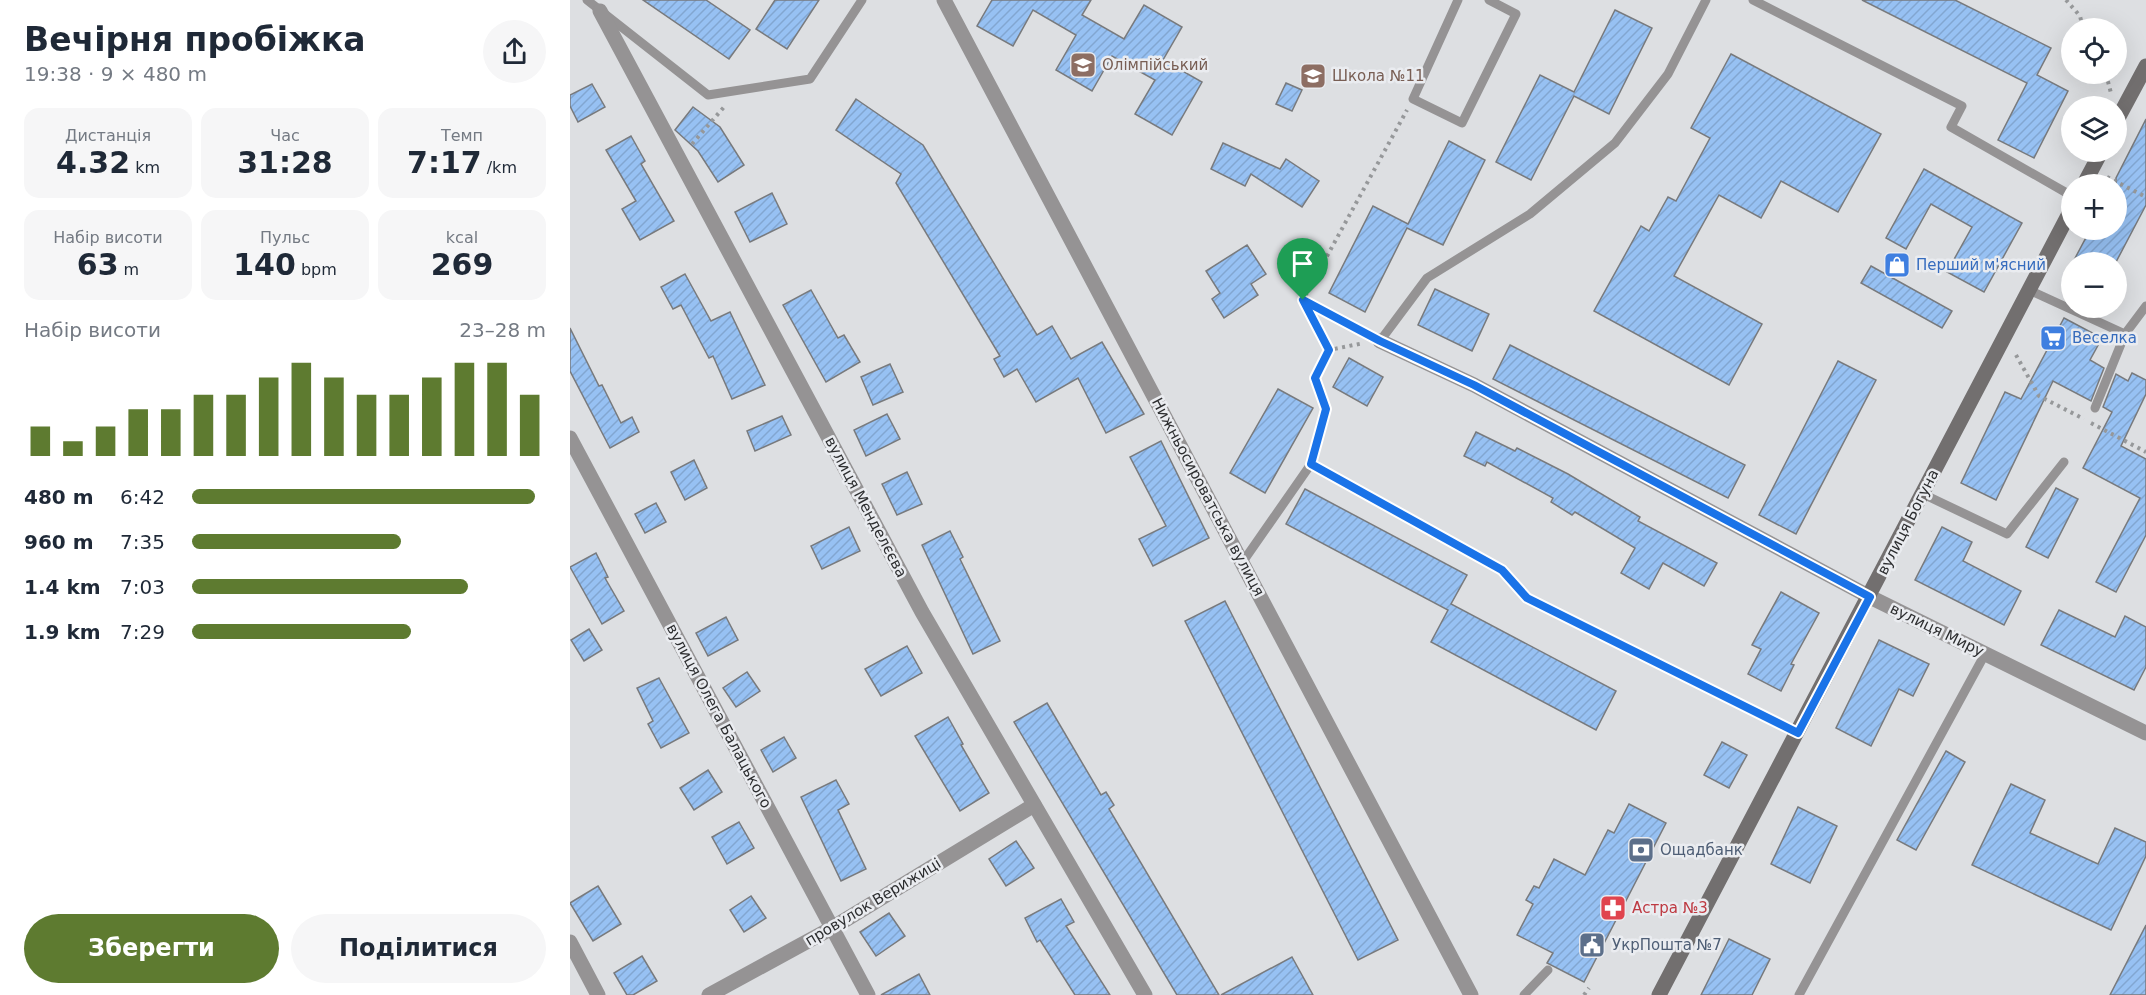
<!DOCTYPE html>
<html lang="uk">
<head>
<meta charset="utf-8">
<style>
	body { margin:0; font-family:"DejaVu Sans",sans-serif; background:#f6f6f7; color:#1f2937; height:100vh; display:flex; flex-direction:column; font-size:22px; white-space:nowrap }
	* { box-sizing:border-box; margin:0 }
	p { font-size:20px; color:#747a83 }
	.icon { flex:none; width:33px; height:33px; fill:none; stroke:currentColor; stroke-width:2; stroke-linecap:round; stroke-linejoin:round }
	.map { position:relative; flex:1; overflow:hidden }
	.side { display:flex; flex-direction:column; background:#fff; width:570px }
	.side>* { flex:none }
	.buttons { position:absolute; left:1491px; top:18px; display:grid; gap:12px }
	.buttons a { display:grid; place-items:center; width:66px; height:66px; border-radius:50%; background:#fff; box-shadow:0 6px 24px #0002; font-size:30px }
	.pin { position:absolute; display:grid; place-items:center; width:51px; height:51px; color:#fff; margin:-62px -26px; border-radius:50% 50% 50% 0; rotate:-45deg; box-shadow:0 0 6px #0007 }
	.pin .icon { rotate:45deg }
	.round { display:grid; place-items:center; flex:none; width:63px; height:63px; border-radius:32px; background:#f6f6f7 }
	.overview { display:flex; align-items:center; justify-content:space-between; height:102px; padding:0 24px }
	h1 { font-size:33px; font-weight:800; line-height:45px }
	.stats { display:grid; grid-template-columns:repeat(3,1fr); gap:9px; height:102px; padding:6px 24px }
	.stats div { display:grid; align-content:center; border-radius:15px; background:#f6f6f7; text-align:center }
	.stats b { font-size:30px; font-weight:800 }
	.stats small { font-size:16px; font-weight:400 }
	.stats p { font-size:16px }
	.chart { height:168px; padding:12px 24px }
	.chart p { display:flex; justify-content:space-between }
	.chart svg { width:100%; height:108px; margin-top:6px; stroke:#5e7b30; stroke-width:6 }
	.button { display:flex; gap:12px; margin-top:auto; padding:12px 24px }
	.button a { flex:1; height:69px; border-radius:36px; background:#5e7b30; color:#fff; font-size:24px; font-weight:800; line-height:69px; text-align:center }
	.button a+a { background:#f6f6f7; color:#1f2937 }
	ul { padding:0 24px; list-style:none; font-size:20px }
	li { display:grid; grid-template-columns:96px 72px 1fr; align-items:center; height:45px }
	li i { height:15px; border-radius:8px; background:#5e7b30 }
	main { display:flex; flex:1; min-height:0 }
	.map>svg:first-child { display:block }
	.building { fill:url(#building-hatch); stroke:#787a7d; stroke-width:1.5 }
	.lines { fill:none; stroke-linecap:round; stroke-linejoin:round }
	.path { stroke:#96989a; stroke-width:4; stroke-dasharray:3 4.5; stroke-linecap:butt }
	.service { stroke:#959394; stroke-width:9 }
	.minor { stroke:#959394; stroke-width:15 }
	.secondary { stroke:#726f6f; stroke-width:15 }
	.route-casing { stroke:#fff; stroke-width:12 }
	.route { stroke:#1a73e8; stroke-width:8 }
	.labels { text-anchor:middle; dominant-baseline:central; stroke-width:5; stroke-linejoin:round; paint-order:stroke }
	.education-label { font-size:15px; fill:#785e54; stroke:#eaecf0; text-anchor:start }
	.shop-label { font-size:15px; fill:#366cbe; stroke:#eaecf0; text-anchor:start }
	.street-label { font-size:15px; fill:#2d2e30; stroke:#eaecf0 }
	.service-label { font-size:15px; fill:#4e5e75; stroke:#eaecf0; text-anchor:start }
	.health-label { font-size:15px; fill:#be3a42; stroke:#eaecf0; text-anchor:start }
</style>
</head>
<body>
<main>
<section class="side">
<div class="overview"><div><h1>Вечірня пробіжка</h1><p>19:38 · 9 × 480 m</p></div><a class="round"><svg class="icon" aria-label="share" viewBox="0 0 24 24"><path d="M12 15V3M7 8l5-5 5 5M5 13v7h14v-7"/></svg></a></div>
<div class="stats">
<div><p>Дистанція</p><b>4.32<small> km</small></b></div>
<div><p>Час</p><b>31:28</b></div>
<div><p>Темп</p><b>7:17<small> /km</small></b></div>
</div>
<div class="stats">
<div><p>Набір висоти</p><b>63<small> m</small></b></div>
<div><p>Пульс</p><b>140<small> bpm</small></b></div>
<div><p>kcal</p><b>269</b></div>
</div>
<div class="chart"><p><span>Набір висоти</span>23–28 m</p>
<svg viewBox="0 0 160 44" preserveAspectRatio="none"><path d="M5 44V32M15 44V38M25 44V32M35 44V25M45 44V25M55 44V19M65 44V19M75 44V12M85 44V6M95 44V12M105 44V19M115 44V19M125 44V12M135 44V6M145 44V6M155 44V19"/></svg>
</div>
<ul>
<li><b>480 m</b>6:42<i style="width:97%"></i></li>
<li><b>960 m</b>7:35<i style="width:59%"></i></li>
<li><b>1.4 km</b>7:03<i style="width:78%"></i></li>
<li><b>1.9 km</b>7:29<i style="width:62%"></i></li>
</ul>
<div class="button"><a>Зберегти</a><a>Поділитися</a></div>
</section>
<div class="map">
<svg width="1576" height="995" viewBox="0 0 1576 995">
	<defs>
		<pattern id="building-hatch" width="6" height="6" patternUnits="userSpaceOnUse" patternTransform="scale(1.5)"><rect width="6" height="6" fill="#97c1f3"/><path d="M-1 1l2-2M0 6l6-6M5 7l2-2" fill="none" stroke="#82a6d1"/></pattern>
	</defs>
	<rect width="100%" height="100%" fill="#dddfe2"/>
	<g class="building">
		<path d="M73,0H136L180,30L159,59Z"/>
		<path d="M205,0H249L217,49L186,29Z"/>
		<path d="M422,0H521L512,15L554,39L574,5L612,27L593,60L632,82L602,135L565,114L585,80L542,56L522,91L486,70L506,35L463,10L443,46L407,26Z"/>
		<path d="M1292,0H1385L1481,48L1467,75L1498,91L1464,158L1428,140L1457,83Z"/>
		<path d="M1045,10L1082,28L1039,114L1004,96L961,180L926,162L970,75L1004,92Z"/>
		<path d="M1161,54L1311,134L1268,212L1211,181L1191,218L1149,195L1104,276L1192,324L1159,385L1024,311L1071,226L1079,231L1098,197L1106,201L1140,138L1121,128Z"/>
		<path d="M716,83L732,90L722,111L706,104Z"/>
		<path d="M22,84L35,107L8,122L0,106V95Z"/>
		<path d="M286,99L353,145L467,335L482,326L501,359L532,342L574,414L536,433L508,378L466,402L447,369L434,377L424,359L430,356L326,183L331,174L266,130Z"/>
		<path d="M123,107L150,127L174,165L148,182L128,151L105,130Z"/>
		<path d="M1576,119V205L1546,262H1503L1520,230H1546V178Z"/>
		<path d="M61,136L75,161L71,164L104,221L70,240L52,209L66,201L36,150Z"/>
		<path d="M879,141L915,160L873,245L837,228L795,312L759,293L803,206L838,224Z"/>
		<path d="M653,143L710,169L716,159L749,181L732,207L681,174L675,186L641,169Z"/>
		<path d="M1354,169L1452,223L1414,292L1377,272L1402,227L1361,204L1336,249L1316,238Z"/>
		<path d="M202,193L217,224L180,242L165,212Z"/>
		<path d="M677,245L696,274L681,284L688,295L654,318L642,299L650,293L636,271Z"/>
		<path d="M1301,266L1382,311L1372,328L1291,283Z"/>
		<path d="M115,274L141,321L160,312L195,385L162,399L143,356L139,358L111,305L103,309L91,287Z"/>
		<path d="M865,289L919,314L902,351L848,325Z"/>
		<path d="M241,290L268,338L274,335L290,362L256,382L213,305Z"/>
		<path d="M1494,318L1532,338L1520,360L1534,368L1521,401L1483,381L1426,500L1391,483L1435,392L1451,399Z"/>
		<path d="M0,328L29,386L32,385L51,423L62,417L69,432L40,448L0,371Z"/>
		<path d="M940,345L1175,465L1158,498L923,379Z"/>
		<path d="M779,358L813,377L797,406L763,387Z"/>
		<path d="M1268,361L1306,380L1226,534L1189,515Z"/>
		<path d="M320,364L333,392L303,405L291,377Z"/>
		<path d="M1562,373L1576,380V394L1551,446L1576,459V535L1546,592L1526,582L1570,498L1513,468L1542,412L1533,407L1546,374L1558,381Z"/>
		<path d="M708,389L743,408L695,493L660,473Z"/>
		<path d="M317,414L330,439L296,456L284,430Z"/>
		<path d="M212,416L221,435L185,451L177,431Z"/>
		<path d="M906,432L945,451L947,448L998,474L1070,517L1068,521L1147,563L1134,586L1093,563L1079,589L1051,573L1065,548L1005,512L1002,515L981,502L983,498L917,462L915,466L894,456Z"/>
		<path d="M591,441L639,538L583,566L569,539L596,526L560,457Z"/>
		<path d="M124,460L137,488L115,500L101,472Z"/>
		<path d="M337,472L352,504L327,515L312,484Z"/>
		<path d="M1486,488L1508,499L1478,558L1456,547Z"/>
		<path d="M735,489L897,575L881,604L1046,691L1026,730L861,642L878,610L716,524Z"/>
		<path d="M86,503L96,522L75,533L65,514Z"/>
		<path d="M279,527L290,551L252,569L241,546Z"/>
		<path d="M1372,527L1402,542L1393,561L1451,591L1434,625L1345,580Z"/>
		<path d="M380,531L393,557L390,559L430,641L403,654L352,545Z"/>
		<path d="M26,553L38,577L35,578L54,611L32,624L0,567Z"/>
		<path d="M1211,592L1249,613L1221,664L1224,665L1211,691L1178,674L1191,649L1182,645Z"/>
		<path d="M655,601L828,940L788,960L615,621Z"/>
		<path d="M1489,610L1545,637L1555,616L1576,627V667L1564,690L1471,645Z"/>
		<path d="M156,617L168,640L138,656L126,633Z"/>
		<path d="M19,629L32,650L14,661L1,640Z"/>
		<path d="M1309,640L1359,664L1343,696L1329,689L1301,746L1266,728Z"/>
		<path d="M337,646L352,673L311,696L295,669Z"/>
		<path d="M177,672L190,691L166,707L153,688Z"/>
		<path d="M89,678L119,733L91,748L78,724L83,721L67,688Z"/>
		<path d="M477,703L531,795L536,792L544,805L539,809L649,995H607L444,722Z"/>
		<path d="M378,717L393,744L391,745L419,793L390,811L345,736Z"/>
		<path d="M214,737L226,758L203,772L191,750Z"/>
		<path d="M1152,742L1177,755L1159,788L1134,775Z"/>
		<path d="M1376,751L1395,762L1346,850L1327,840Z"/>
		<path d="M138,770L152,792L124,810L110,788Z"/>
		<path d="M266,780L279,804L268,810L296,869L271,881L231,797Z"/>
		<path d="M1441,784L1475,800L1460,833L1528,864L1545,828L1576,842V856L1541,930L1402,865Z"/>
		<path d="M1059,804L1096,823L1014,982L977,963L983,953L947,935L963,904L956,900L964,886L969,888L984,859L1015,875L1038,830L1044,833Z"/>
		<path d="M1228,807L1267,826L1240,883L1201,864Z"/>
		<path d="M169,822L184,848L157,864L142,837Z"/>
		<path d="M446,841L464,868L436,886L419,859Z"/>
		<path d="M28,886L51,924L23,941L0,903Z"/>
		<path d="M181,896L196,918L174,932L160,910Z"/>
		<path d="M491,899L504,922L496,926L540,995H505L470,940L467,942L455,918Z"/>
		<path d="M319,913L335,936L306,956L290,932Z"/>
		<path d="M1576,925V995H1540Z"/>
		<path d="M1159,939L1200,959L1182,995H1131Z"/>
		<path d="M72,956L87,981L63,995H57L44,973Z"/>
		<path d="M722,957L743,995H651Z"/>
		<path d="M349,974L360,995H311Z"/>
	</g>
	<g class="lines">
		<g class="path">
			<path d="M1496,0L1510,16L1513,28"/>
			<path d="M1536,74L1541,93"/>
			<path d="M122,144L154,107"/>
			<path d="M1537,177L1576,197"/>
			<path d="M733,300L759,350"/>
			<path d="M795,333L733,300L837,110"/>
			<path d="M1446,355L1469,396L1514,419"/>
			<path d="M1521,423L1576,452"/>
			<path d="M745,450L756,409L745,378L759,350L794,343"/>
			<path d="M1014,995L1019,988"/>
		</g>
		<g class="service">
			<path d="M17,0L138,95L240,79L292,0"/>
			<path d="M888,0L843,99L892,123L946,14L919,0"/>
			<path d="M1183,0L1392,106L1381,127L1502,196"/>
			<path d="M1459,290L1555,334L1576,306"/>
			<path d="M810,341L857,278L960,214L1045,143L1098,74L1136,0"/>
			<path d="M1525,408L1555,334"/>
			<path d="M1353,494L1437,534L1494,462"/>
			<path d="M672,563L741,464L932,570L957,598L1228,733"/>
			<path d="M954,995L978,970"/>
			<path d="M1229,995L1415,654"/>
		</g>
		<g class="minor">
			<path d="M374,0L901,995"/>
			<path d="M30,11L352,612L575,995"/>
			<path d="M810,341L904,385L1300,597L1576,733"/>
			<path d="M0,438L298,995"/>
			<path d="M0,942L28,995"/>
			<path d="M139,995L262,928L464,805"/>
		</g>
		<g class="secondary">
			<path d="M1546,122L1576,66"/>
			<path d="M1514,184L1531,152"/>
			<path d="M1089,995L1502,208"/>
		</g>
	</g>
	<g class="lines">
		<defs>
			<path id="route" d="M733,300L810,341L904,385L1300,597L1228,733L957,598L932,570L741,464L756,409L745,378L759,350Z"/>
		</defs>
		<use href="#route" class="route-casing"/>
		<use href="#route" class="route"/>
	</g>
	<defs>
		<symbol id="school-square" viewBox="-11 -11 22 22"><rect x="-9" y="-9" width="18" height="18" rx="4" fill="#8d6e63" stroke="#eaecf0"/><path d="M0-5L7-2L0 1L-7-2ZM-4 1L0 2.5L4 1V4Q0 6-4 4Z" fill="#fff"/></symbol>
		<symbol id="shop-square" viewBox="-11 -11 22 22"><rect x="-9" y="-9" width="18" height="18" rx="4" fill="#3f7fe0" stroke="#eaecf0"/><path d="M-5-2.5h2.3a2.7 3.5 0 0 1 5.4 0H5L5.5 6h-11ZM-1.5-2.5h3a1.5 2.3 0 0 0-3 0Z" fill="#fff"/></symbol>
		<symbol id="supermarket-square" viewBox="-11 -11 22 22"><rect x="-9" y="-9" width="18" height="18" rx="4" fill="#3f7fe0" stroke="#eaecf0"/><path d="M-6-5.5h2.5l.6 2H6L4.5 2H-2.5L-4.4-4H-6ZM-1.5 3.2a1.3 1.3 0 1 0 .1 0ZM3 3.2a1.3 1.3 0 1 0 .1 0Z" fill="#fff"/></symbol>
		<symbol id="bank-square" viewBox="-11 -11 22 22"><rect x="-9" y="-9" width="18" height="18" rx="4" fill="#5c6f8a" stroke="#eaecf0"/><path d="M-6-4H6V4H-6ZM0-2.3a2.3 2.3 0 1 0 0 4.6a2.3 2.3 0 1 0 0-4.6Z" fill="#fff"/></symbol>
		<symbol id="pharmacy-square" viewBox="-11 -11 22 22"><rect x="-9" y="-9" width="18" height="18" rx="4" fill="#e0444e" stroke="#eaecf0"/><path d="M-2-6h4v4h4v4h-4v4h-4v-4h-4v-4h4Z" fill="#fff"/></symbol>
		<symbol id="civic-square" viewBox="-11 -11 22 22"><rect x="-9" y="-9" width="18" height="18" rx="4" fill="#5c6f8a" stroke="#eaecf0"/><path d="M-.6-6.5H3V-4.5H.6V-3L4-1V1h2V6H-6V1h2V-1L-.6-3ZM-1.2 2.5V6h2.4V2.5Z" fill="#fff"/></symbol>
	</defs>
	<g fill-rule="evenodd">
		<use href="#school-square" x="498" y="50" width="30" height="30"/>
		<use href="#school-square" x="728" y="61" width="30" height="30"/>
		<use href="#shop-square" x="1312" y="250" width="30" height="30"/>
		<use href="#supermarket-square" x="1468" y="323" width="30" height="30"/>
		<use href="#bank-square" x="1056" y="835" width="30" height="30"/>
		<use href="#pharmacy-square" x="1028" y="893" width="30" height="30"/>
		<use href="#civic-square" x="1007" y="930" width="30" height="30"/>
	</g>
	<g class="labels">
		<g class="education-label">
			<text x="532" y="65">Олімпійський</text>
			<text x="762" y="76">Школа №11</text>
		</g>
		<g class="shop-label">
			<text x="1346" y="265">Перший м'ясний</text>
			<text x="1502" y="338">Веселка</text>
		</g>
		<g class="street-label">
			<text transform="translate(638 497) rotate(62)">Нижньосироватська вулиця</text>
			<text transform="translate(296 507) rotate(62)">вулиця Менделєєва</text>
			<text transform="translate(1338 522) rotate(-63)">вулиця Богуна</text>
			<text transform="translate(1367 630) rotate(26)">вулиця Миру</text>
			<text transform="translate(149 716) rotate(62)">вулиця Олега Балацького</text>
			<text transform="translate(303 902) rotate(-31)">провулок Верижиці</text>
		</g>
		<g class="service-label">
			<text x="1090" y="850">Ощадбанк</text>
			<text x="1042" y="945">УкрПошта №7</text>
		</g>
		<g class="health-label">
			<text x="1062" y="908">Астра №3</text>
		</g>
	</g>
</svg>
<div class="buttons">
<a><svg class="icon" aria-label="locate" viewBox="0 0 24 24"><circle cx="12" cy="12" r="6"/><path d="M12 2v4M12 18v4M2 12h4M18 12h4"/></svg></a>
<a><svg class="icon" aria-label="layers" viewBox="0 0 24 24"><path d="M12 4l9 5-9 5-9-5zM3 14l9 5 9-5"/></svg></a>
<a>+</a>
<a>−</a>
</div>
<div class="pin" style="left:733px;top:300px;background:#1e9e55"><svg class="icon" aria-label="arrive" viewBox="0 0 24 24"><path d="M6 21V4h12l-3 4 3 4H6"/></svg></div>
</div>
</main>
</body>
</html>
